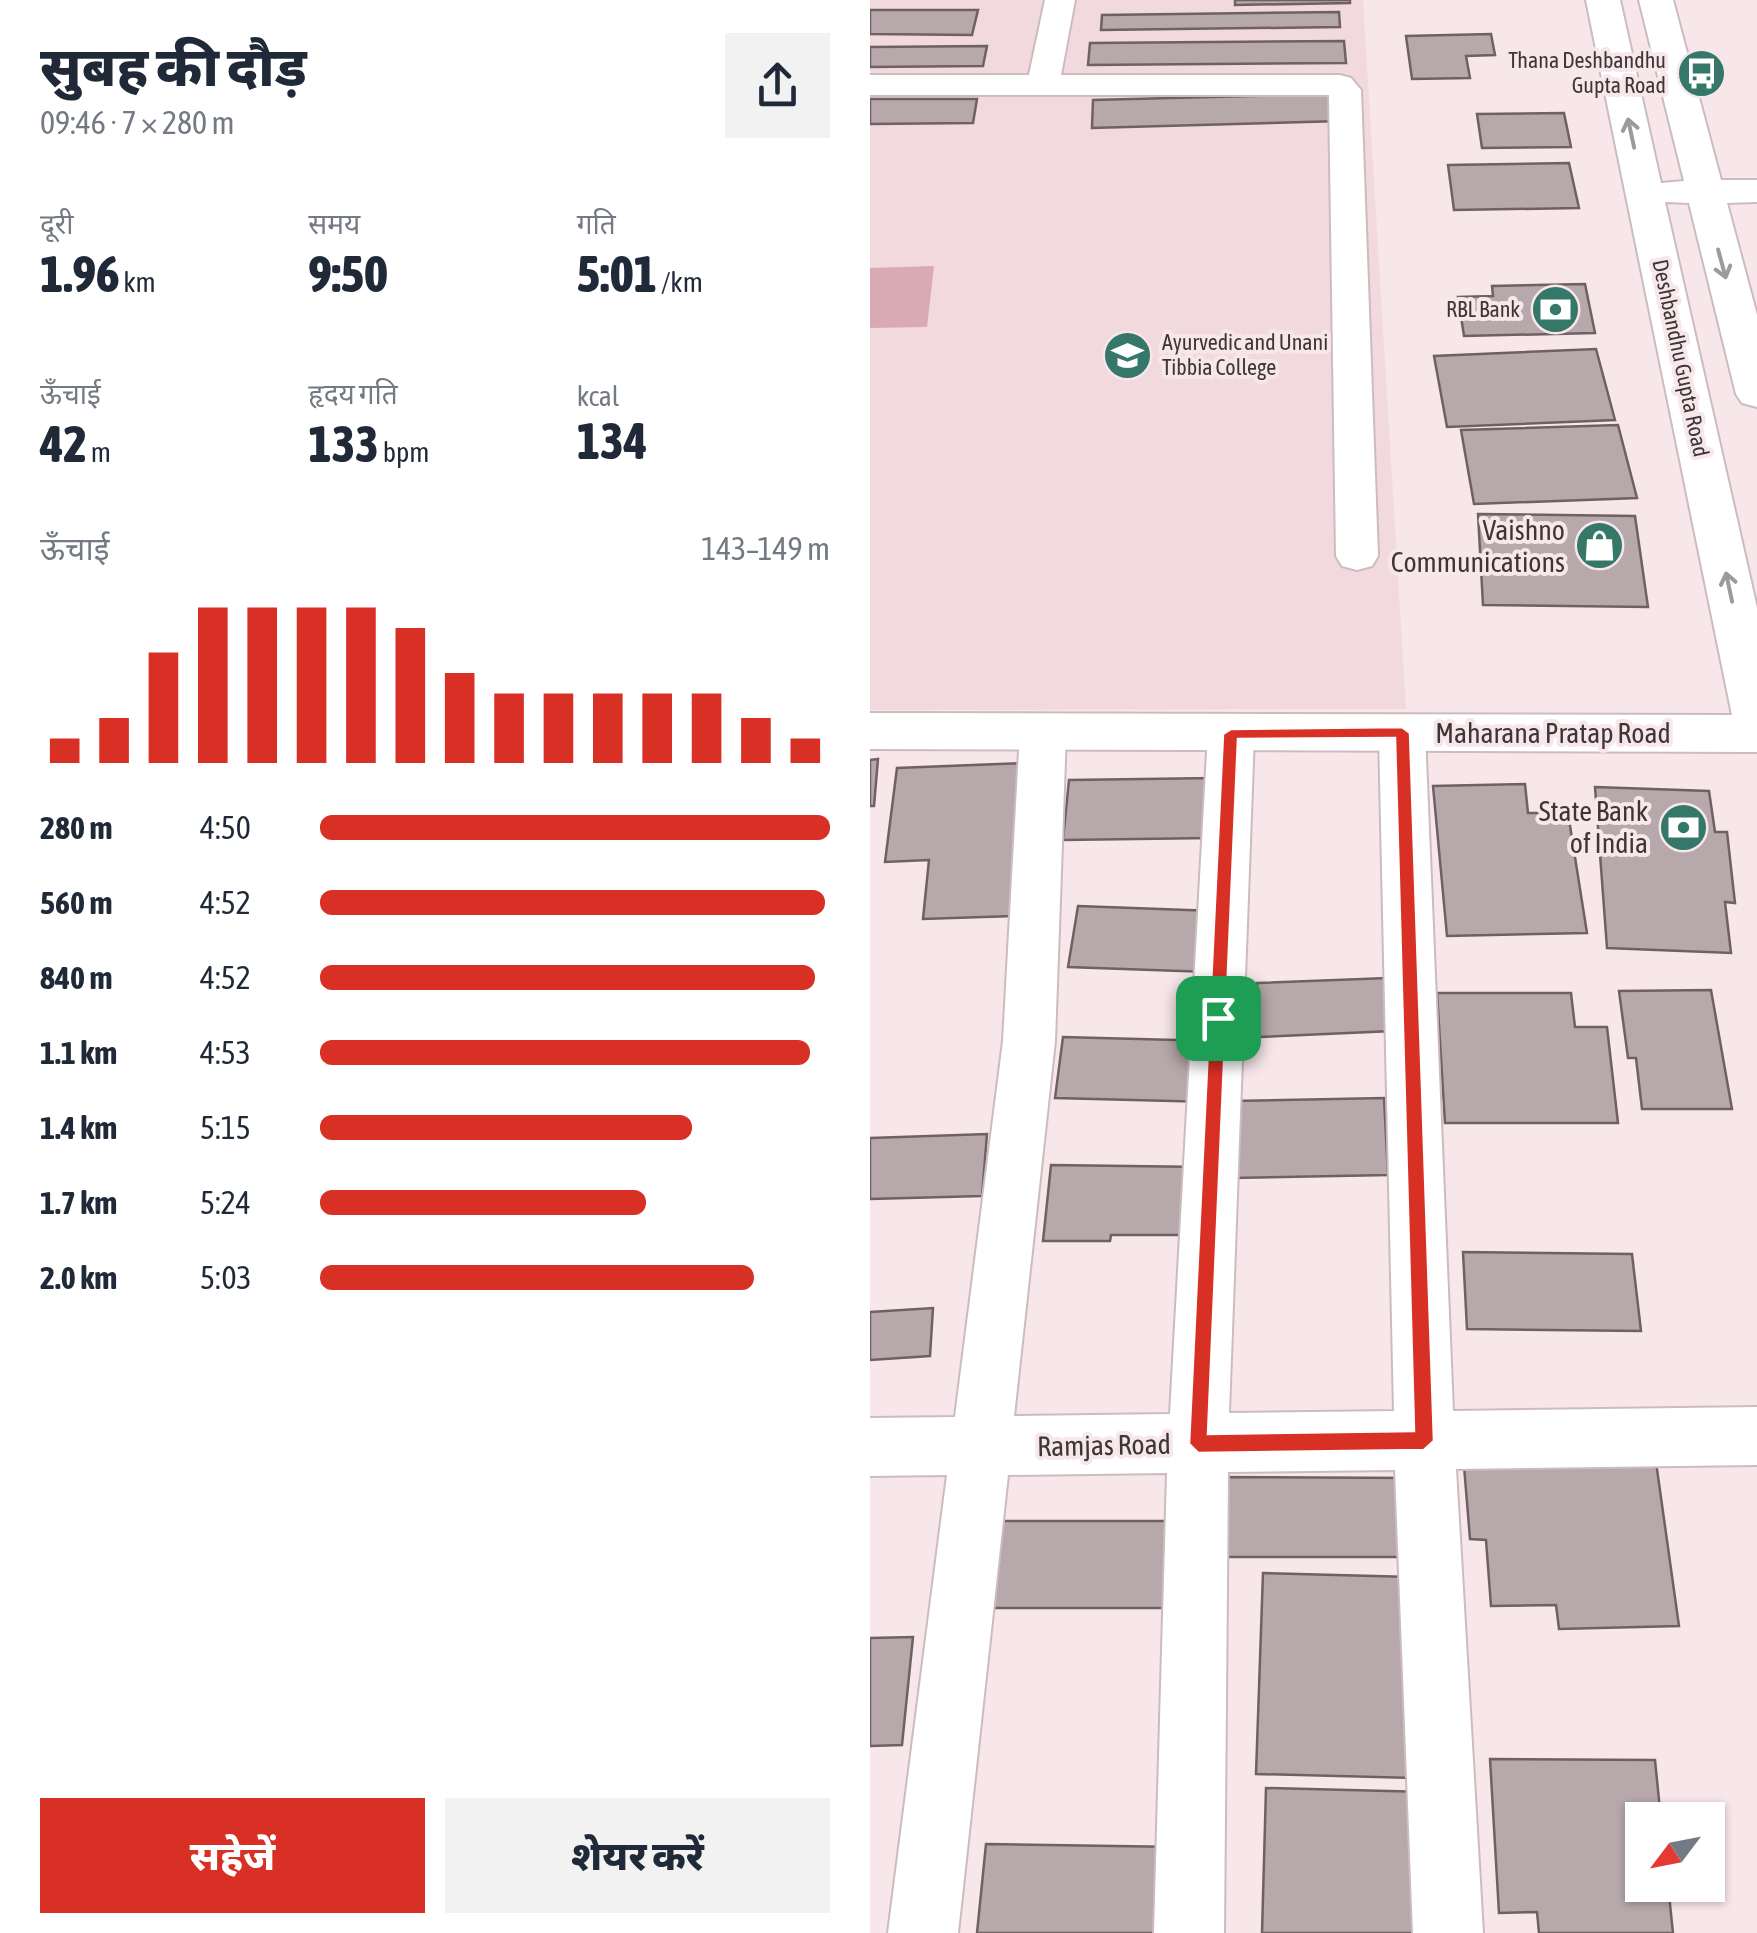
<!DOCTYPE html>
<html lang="hi">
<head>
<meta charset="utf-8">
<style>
	body { margin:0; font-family:"Asap Condensed","Noto Sans Devanagari",sans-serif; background:#f2f2f3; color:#1f2937; height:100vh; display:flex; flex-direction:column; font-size:38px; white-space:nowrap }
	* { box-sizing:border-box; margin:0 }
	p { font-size:32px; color:#747a83 }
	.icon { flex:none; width:55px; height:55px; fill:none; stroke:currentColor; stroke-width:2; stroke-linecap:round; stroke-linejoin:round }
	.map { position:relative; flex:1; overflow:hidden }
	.details { display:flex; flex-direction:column; background:#fff; width:870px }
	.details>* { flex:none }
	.needle { width:65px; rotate:238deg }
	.tools { position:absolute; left:755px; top:1802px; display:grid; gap:20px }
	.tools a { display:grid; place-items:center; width:100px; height:100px; border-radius:0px; background:#fff; box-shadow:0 2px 8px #0004; font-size:50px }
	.pin { position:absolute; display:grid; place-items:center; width:85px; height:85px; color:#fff; margin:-42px; border-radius:20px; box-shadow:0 5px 15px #0006 }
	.round { display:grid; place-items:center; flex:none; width:105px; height:105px; border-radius:0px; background:#f2f2f3 }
	.head { display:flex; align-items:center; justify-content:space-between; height:170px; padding:0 40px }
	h1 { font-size:55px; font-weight:800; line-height:75px }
	.figures { display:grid; grid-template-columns:repeat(3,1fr); gap:15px; height:170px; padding:10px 40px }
	.figures div { display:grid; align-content:center }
	.figures b { font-size:50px; font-weight:800 }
	.figures small { font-size:28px; font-weight:400 }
	.figures p { font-size:28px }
	.chart { height:280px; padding:20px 40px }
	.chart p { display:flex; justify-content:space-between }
	.chart svg { width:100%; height:180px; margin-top:10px; stroke:#d93025; stroke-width:6 }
	.primary-button { display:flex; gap:20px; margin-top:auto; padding:20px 40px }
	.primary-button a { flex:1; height:115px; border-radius:0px; background:#d93025; color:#fff; font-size:40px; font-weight:800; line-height:115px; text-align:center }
	.primary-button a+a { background:#f2f2f3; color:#1f2937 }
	ul { padding:0 40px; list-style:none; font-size:32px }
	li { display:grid; grid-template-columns:160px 120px 1fr; align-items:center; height:75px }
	li i { height:25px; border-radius:12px; background:#d93025 }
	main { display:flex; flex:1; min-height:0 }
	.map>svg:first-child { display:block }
	.built { fill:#f2d9dd }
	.green { fill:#d9aab4 }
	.building { fill:#b7a8ab; stroke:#6f6163; stroke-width:2.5 }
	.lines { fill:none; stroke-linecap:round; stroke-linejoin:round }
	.minor-casing { stroke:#ccbcbf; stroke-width:4 }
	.tertiary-casing { stroke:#ccbcbf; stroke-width:4 }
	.minor { fill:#fff; fill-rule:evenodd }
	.tertiary { fill:#fff; fill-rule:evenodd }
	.oneway { stroke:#9e9a9b }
	.route { fill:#d93025; stroke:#fff; stroke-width:2.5; fill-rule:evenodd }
	.labels { text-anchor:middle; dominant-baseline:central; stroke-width:8; stroke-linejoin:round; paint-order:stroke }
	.far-poi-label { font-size:22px; fill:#3c3637; stroke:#f8e7ea; text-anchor:end }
	.far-street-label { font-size:22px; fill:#3c3637; stroke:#f8e7ea }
	.poi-label { font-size:28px; fill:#3c3637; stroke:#f8e7ea; text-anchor:end }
	.street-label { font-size:28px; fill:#3c3637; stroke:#f8e7ea }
</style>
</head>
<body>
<main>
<section class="details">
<div class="head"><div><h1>सुबह की दौड़</h1><p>09:46 · 7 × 280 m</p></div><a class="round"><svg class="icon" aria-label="share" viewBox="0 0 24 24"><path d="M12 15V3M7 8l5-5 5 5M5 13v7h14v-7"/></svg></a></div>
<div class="figures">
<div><p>दूरी</p><b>1.96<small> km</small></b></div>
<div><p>समय</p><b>9:50</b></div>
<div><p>गति</p><b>5:01<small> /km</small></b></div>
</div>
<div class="figures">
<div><p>ऊँचाई</p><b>42<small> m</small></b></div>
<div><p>हृदय गति</p><b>133<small> bpm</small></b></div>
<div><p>kcal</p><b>134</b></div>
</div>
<div class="chart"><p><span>ऊँचाई</span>143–149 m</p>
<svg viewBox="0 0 160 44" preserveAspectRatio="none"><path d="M5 44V38M15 44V33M25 44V17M35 44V6M45 44V6M55 44V6M65 44V6M75 44V11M85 44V22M95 44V27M105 44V27M115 44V27M125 44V27M135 44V27M145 44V33M155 44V38"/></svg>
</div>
<ul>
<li><b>280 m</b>4:50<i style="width:100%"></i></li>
<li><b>560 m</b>4:52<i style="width:99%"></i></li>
<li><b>840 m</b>4:52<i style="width:97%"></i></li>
<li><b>1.1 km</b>4:53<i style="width:96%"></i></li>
<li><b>1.4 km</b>5:15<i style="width:73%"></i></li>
<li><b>1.7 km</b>5:24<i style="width:64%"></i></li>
<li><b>2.0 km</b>5:03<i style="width:85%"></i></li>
</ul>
<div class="primary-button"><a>सहेजें</a><a>शेयर करें</a></div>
</section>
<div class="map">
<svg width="887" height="1933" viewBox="0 0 887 1933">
	<rect width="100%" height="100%" fill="#f8e7ea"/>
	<path class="built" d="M0,0H493L536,709L0,710Z"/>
	<path class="green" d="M64,266L57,327L0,328V268Z"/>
	<g class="building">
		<path d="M365,0H480V3L365,5Z"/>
		<path d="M0,10H108L102,35L0,34Z"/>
		<path d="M469,12L470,27L231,30L232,15Z"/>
		<path d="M621,34L625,55L596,56L600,78L542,79L536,36Z"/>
		<path d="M474,41L476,63L218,65L220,43Z"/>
		<path d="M117,46L113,66L0,67V47Z"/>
		<path d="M468,94L471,121L222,128L223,100Z"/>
		<path d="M0,99H107L103,123L0,124Z"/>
		<path d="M694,113L701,147L612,148L607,114Z"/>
		<path d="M699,163L709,208L584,210L578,165Z"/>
		<path d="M715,284L725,333L594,336L588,297L623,296L622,286Z"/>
		<path d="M726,349L745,420L577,427L564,356Z"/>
		<path d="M748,425L767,498L604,504L591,430Z"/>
		<path d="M608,514L765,516L778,607L613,605Z"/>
		<path d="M8,759L4,806H0V760Z"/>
		<path d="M154,763L144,916L53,919L59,860L15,862L27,768Z"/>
		<path d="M344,778L342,838L193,840L199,780Z"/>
		<path d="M655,784L658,813H698L717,933L577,936L563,786Z"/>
		<path d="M725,787L839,791L845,832H857L865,903L855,902L861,953L737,948Z"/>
		<path d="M208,906L344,911L338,972L198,967Z"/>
		<path d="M517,978L522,1031L389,1037L387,983Z"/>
		<path d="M841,990L862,1109H772L766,1058H758L749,991Z"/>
		<path d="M567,993H701L705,1027H737L748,1123H575Z"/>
		<path d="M193,1037L343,1041L340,1102L185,1098Z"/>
		<path d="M514,1098L518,1175L362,1178V1101Z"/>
		<path d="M117,1134L112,1196L0,1199V1138Z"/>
		<path d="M181,1165L334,1167L331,1235H241L240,1241H173Z"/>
		<path d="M593,1252L762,1254L771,1331L597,1329Z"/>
		<path d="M63,1308L60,1356L0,1360V1312Z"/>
		<path d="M786,1462L809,1626L689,1629L686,1605L621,1606L616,1540L600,1539L594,1466Z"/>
		<path d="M346,1477L544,1478L547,1557H343Z"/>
		<path d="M120,1521H309L306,1608H112Z"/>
		<path d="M393,1573L541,1577L544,1778L386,1774Z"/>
		<path d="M43,1637L32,1745L0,1746V1638Z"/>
		<path d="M620,1759L785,1760L791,1820H772V1885H798L803,1933H669L667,1912L629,1913Z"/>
		<path d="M396,1788L557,1792L560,1933H392Z"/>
		<path d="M116,1844L310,1847L306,1933H107Z"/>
	</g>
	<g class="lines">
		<defs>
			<g id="minor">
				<path d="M175,0H205L191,75H470L481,78L491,90L508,556L502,566L487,570L472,566L466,556L459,95H0V75H159Z"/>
				<path d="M173,715L189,720L196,732L185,1041L144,1416L300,1414L338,734L345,722L361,717L377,722L384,734L359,1413L524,1411L509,733L516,721L532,716L548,721L555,733L583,1411L887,1407V1465L586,1469L613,1933H543L525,1470L358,1472L354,1933H284L297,1473L138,1475L88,1933H18L77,1475L0,1476V1418L85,1417L133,1041L150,732L157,720Z"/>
			</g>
			<path id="tertiary" d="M716,0H750L791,183L814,181L769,0H803L851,180H887V202L857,203L887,315V407L872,403L866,394L819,203L795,202L887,608V752L0,749V713L862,715Z"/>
		</defs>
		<use href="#minor" class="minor-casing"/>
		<use href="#tertiary" class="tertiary-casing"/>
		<use href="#minor" class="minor"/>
		<use href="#tertiary" class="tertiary"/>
	</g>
	<defs><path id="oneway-shaft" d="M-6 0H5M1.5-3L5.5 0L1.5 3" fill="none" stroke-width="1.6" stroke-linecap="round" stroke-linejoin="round" transform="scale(2.5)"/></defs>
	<g class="oneway">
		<use href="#oneway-shaft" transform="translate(761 133) rotate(-102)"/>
		<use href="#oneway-shaft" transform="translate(852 264) rotate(75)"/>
		<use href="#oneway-shaft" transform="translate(859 587) rotate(-102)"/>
	</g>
	<path class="route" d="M532,727L540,733L564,1441L554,1450L328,1453L319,1444L353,734L361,729ZM525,738L544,1431L338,1434L368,739Z"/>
	<defs>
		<symbol id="bus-disc" viewBox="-11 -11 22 22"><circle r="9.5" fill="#357768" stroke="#f8e7ea"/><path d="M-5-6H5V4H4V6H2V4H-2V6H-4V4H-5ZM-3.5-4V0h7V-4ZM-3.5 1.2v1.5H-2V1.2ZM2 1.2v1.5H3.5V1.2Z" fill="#fff"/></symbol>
		<symbol id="bank-disc" viewBox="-11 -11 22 22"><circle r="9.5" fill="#357768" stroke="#f8e7ea"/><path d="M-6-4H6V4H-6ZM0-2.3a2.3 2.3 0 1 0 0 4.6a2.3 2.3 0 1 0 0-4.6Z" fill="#fff"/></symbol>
		<symbol id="university-disc" viewBox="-11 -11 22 22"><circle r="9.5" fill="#357768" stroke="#f8e7ea"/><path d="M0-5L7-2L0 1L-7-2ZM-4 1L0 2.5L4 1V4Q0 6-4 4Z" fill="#fff"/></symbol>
		<symbol id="shop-disc" viewBox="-11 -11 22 22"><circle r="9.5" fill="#357768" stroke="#f8e7ea"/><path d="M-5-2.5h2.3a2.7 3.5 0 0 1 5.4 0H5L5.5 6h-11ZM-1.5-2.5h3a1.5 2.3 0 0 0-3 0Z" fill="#fff"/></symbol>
	</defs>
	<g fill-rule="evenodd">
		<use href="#bus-disc" x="804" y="46" width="55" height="55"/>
		<use href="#bank-disc" x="658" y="282" width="55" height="55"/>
		<use href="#university-disc" x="230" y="328" width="55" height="55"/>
		<use href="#shop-disc" x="702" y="518" width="55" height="55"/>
		<use href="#bank-disc" x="786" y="800" width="55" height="55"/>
	</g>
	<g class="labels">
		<g class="far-poi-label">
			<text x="796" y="60">Thana Deshbandhu<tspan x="796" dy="25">Gupta Road</tspan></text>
			<text x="650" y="309">RBL Bank</text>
			<text x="292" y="342" text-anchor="start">Ayurvedic and Unani<tspan x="292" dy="25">Tibbia College</tspan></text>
		</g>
		<g class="far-street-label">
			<text transform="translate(811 358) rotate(78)">Deshbandhu Gupta Road</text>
		</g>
		<g class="poi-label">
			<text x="695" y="530">Vaishno<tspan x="695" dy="32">Communications</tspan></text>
			<text x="778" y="811">State Bank<tspan x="778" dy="32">of India</tspan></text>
		</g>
		<g class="street-label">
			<text x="683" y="733">Maharana Pratap Road</text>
			<text transform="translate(234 1445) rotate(-1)">Ramjas Road</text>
		</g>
	</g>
</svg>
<div class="tools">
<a><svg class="needle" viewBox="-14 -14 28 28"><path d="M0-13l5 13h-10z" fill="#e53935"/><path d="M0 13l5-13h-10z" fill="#747a83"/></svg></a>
</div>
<div class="pin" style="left:348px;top:1018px;background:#1e9e55"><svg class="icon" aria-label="arrive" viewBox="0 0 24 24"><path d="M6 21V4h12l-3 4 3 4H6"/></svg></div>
</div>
</main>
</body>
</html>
